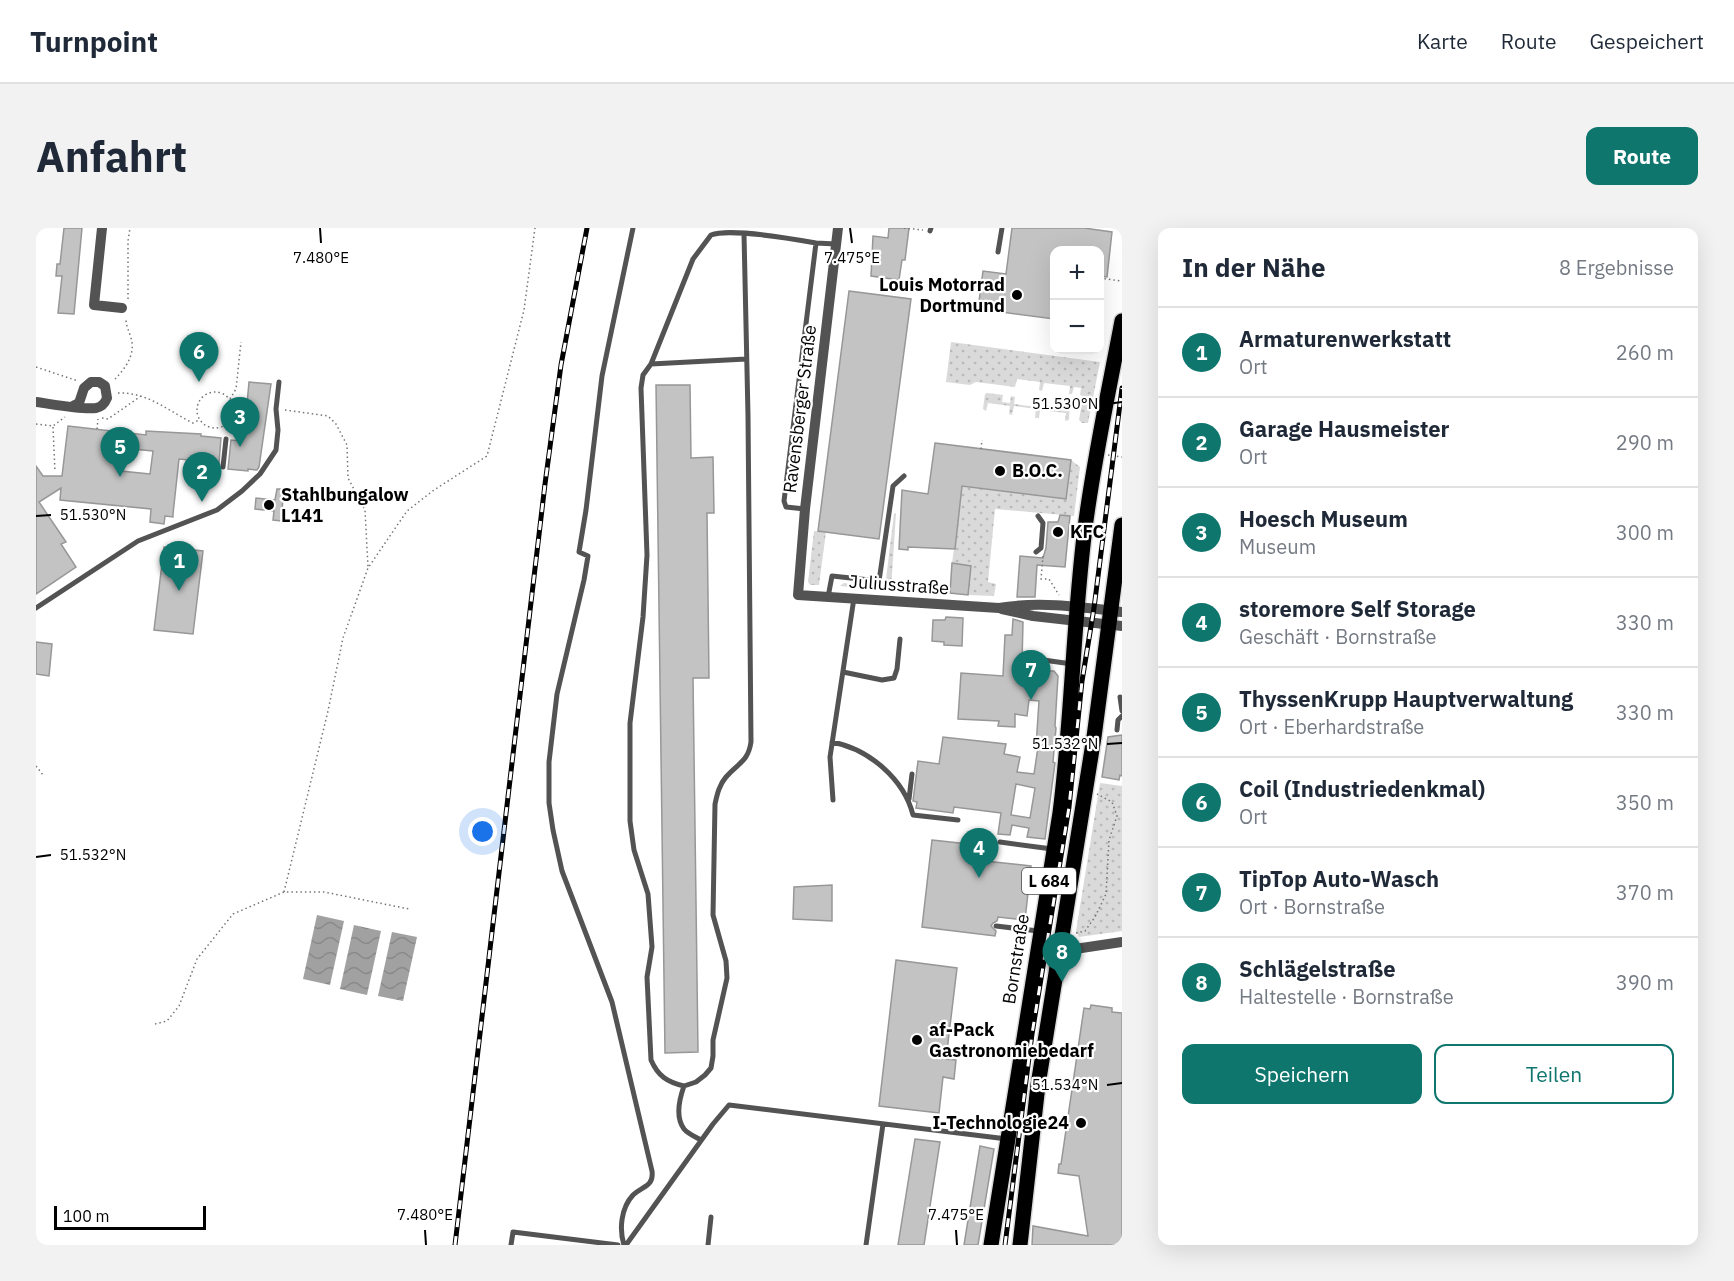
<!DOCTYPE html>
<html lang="de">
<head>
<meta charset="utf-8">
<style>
	:root { --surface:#fff; --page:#f2f2f3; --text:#1f2937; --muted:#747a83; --line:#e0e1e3; --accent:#0f766e }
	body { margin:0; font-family:"IBM Plex Sans",sans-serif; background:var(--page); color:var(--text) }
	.controls { position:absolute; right:18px; top:18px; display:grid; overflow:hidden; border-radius:12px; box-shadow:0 6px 24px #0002 }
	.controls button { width:54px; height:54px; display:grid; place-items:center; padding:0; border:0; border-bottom:2px solid var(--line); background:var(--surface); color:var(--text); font:30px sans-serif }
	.scale { position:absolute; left:18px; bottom:15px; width:152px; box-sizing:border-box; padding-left:6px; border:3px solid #000; border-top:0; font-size:16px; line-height:21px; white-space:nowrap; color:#000; -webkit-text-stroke:4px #fff; paint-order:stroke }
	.you { position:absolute; left:447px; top:604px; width:21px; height:21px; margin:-15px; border:4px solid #fff; border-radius:50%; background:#1a73e8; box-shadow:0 0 0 9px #1a73e833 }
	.badge { display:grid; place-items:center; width:39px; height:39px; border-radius:50%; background:var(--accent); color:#fff; font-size:20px; font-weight:700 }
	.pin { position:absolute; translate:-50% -50px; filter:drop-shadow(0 2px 3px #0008) }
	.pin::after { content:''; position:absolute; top:32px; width:21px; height:18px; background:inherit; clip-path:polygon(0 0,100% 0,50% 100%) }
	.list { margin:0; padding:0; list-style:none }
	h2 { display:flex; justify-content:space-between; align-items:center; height:78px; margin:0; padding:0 24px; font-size:26px }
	h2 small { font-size:20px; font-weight:400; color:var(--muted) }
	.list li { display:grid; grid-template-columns:39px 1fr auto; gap:18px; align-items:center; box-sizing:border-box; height:90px; padding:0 24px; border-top:2px solid var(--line) }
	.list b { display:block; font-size:22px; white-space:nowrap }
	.list p { margin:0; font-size:20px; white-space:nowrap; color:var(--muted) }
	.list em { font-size:20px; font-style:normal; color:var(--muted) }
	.actions { display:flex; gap:12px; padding:18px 24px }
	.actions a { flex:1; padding:14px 0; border:2px solid var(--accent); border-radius:12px; text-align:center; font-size:21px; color:var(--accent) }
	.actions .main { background:var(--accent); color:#fff }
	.map { position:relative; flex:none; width:1086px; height:1017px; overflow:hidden; border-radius:12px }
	header { display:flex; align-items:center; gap:36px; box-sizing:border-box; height:84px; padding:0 30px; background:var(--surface); border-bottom:2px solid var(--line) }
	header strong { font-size:28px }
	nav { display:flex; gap:33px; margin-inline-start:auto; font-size:21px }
	.intro { display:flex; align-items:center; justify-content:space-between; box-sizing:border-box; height:144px; padding:0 36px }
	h1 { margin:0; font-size:42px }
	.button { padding:15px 27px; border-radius:12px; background:var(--accent); color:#fff; font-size:21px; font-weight:700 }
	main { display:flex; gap:36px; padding:0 36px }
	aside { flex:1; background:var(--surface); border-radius:12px; box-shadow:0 6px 24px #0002 }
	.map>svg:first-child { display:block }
	.grass { fill:url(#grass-dots) }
	.water { fill:url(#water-waves) }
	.building { fill:#c3c3c3; stroke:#979797; stroke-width:1.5; fill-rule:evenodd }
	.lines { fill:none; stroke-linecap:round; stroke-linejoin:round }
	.primary-casing { stroke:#dbdbdb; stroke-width:18 }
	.path { stroke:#757575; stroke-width:1.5; stroke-dasharray:1.5 3; stroke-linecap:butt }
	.lane { stroke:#535353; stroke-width:5 }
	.street { stroke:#535353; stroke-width:10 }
	.primary { stroke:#000; stroke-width:15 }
	.rail-casing { stroke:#000; stroke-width:5 }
	.rail { stroke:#fff; stroke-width:3; stroke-dasharray:9; stroke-linecap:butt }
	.ticks { fill:none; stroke:#000; stroke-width:2 }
	.poi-dot { fill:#000; stroke:#fff; stroke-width:2 }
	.labels { text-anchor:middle; stroke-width:4.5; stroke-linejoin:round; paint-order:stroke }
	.shield { fill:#fff; stroke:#4c4c4c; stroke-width:1.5 }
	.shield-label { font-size:16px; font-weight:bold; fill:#000 }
	.poi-label { font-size:18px; font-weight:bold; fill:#000; stroke:#fff; text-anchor:start }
	.street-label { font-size:18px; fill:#000; stroke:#fff }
	.ticks-label { font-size:15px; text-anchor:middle; fill:#000; stroke:#fff; stroke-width:4.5; stroke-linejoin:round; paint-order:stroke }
</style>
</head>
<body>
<header>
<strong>Turnpoint</strong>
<nav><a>Karte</a><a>Route</a><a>Gespeichert</a></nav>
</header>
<div class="intro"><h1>Anfahrt</h1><a class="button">Route</a></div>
<main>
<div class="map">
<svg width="1086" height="1017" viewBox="0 0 1086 1017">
	<defs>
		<pattern id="grass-dots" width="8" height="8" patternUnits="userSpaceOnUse" patternTransform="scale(1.5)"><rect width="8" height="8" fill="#dadada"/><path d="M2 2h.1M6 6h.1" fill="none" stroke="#b9b9b9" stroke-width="1.8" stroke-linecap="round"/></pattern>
		<pattern id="water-waves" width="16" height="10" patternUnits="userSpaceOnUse" patternTransform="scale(1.5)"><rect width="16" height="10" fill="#a1a1a1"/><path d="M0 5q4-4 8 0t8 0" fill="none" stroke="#898989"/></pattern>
	</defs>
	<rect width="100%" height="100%" fill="#fff"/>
	<path class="grass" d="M915,114l149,20 -12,61h-6l-3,-3 4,-24 -3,-1 1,-7 -7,-1 -2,7h-3l1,-8 -26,-3 -2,8 -3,-1 1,-8 -23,-3 -2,8 -39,-5 -6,3 -24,-3z
		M951,165l16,2 -1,7 8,1 1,-7 4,1 -1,7 22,3 2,-7h3v8l25,3 2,-7 2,-1 -1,17 -4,1 1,-8 -26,-3 -1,8h-4l1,-9 -22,-3 -2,9 -3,-1 1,-8 -22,-3 -2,8 -3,-2 2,-15z
		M1035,232l9,7 -6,49 -79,-7 -7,73 8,2 -2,12 -26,-1 -16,-32 9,-65 -33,-4 18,-10 120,15z
		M860,285l-5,77 -51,-4 4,-3c14,2 32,9 42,-4l8,-65z
		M778,303l12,1 -7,53h-9l-2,-3z
		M1064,555l22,3v145l-43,6 -3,-6z"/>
	<path class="water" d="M281,687l27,6 -14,64 -27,-6z
		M318,697l27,6 -14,64 -27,-6z
		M356,704l25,5 -14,64 -25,-5z"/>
	<path class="building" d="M28,0h18l-8,86 -16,-1 4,-37h-6l1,-12h3z
		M853,0h20l-4,32h-3l-3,20 -28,-4 2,-40 15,2z
		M976,0h72l28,4 -5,45 -7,-1v-26h-46v69l-76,-10 5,-38 23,3z
		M813,63l62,8 -32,240 -61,-8z
		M213,154l22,2 -12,83 -2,3 -9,-1v2l-20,-2 3,-29 11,1 3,-20 -3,-1 2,-16h3z
		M620,157h34l1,73 22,-1 1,56h-7l2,165h-16l5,374 -33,1z
		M32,198l78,9v-4l55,3v2l20,2 -2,25 -40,-4 -6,55v3l-8,-1 -1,8 -14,-2 1,-13 -91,-9 1,-12 -22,14 27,40 -5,2 15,23 -40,27v-128l7,10h19zM96,221l21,2 -3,23 -29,-3 1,-16 10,1z
		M899,215l136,17 -5,39 -104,-13 -7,63 -47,-2v3l-9,-1 3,-59 26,4z
		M241,261h7l-3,32 -8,-1 1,-9 -19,-2 1,-11 19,2z
		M1024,287l10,1 -5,51 -28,-2 -2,32h-18l3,-41 23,2 3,-10 2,-26h10z
		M128,319l39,4 -10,83 -39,-4z
		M916,335l19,3 -3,29 -18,-2z
		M910,389l17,1 -1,28 -18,-1v-3l-12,-1 1,-21h12z
		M977,391l10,3 -1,41 20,3 -1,5h13l4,5 -3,50 1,2 -3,34 2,1 -10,76 -18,-2 2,-9 -17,-3 -2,10 -12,-1 3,-21 -47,-6 -1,6 -37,-5 1,-6 -4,-1 5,-40 21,3 4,-27 63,7 -2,10 16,3 -3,15 17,2 4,-27h-2l3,-46 -10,-1 -2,16 -12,-2v13l-17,-1 1,-5 -41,-2 3,-46 42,3 2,-41h7zM980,556l19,4 -5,30 -19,-3z
		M0,414l16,2 -3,32 -13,-2z
		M1086,507v41l-2,-1 -1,5 -17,-3 6,-40z
		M896,612l55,6 -2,15 46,5 -6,54 -27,-3 -1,4 -4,2 -2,3 5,5 -1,5 -73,-9z
		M796,657v36l-39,-2 1,-32z
		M860,732l61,8 -11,91 10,1 -2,19 -11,-2 -4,36 -60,-7z
		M1055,777l21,3v4l10,1v232h-90l1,-19 55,10 -9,-60 -21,-3 1,-9h2l23,-156 6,1z
		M879,911l25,3 -16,103h-26z
		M944,918l14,3 -16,96h-14z"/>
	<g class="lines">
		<g class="primary-casing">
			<path id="primary" d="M955,1017l69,-432c12,-94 13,-190 25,-285 9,-70 24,-138 37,-207
				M984,1017l18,-160 56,-348 28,-212"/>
		</g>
		<path class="path" d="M868,0l19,2
			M1064,50l21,3
			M92,71v-58l2,-13
			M0,139l42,14
			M79,151c10,-10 21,-25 16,-41 -2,-7 -5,-12 -5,-19
			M161 182a18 18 0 1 1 36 0a18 18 0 1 1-36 0Z
			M82,165c30,-1 50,18 75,30l6,-3
			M194,171l6,-10 5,-47
			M249,182l43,6 8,8 11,21 1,33 17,32 3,57
			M66,190l6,1 33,-23
			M0,196l17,2 12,-9
			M17,199l2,45
			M61,201l1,-10
			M945,221l1,-9
			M1072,227l14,2
			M1007,328l-2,23h8l10,16
			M0,538l7,9
			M248,664l44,-181 15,-73 25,-70 39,-57 27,-21 53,-34 37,-146 11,-82
			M1040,705l9,-2 10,-14 11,-23 3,-54 8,-24 -5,-14 -15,-8
			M119,796l12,-3 12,-15 18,-47 36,-45 51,-22h40l85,17"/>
		<path class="lane" d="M894,3l1,-3
			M962,24l4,-24
			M615,136l95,-5
			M187,239l3,-28
			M769,281l-19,-2 -2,-6 32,-258 20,1
			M1000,324l5,-4 2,-25 -5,-7
			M792,369l4,-21 47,5 14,-95 11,-10
			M0,380l102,-67 79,-31 25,-19 18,-17 16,-24 2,-20 -2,-21 3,-27
			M993,430l43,6
			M807,444l39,8 12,-2 3,-9 3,-30
			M1084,469l2,14
			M1081,502l1,-10 4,-4
			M796,514c37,7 72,37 81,73l45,5
			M873,571l3,-25
			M797,572l-3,-43 24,-159
			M964,614l52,7
			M960,698l42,5
			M648,858c-17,-4 -26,-10 -33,-26l-4,-83 5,-30 -4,-53 -14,-44 -4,-29v-98l13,-106 4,-62 -6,-167 2,-13 8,-11 42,-105 18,-24c18,-7 83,4 105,8
			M665,912c-5,-3 -13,-6 -17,-11 -9,-12 -5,-29 0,-43l12,-4 9,-7 6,-7 2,-12v-16l14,-62 -1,-17 -13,-46 2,-111c2,-9 4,-19 11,-27 12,-14 22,-15 25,-35l-3,-327 -4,-181
			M475,1017l2,-13 105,13
			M588,1017c-5,-16 -3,-37 9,-50 9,-9 21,-8 19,-24l-40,-169 -50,-131 -9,-41 -4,-27v-41l8,-68 27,-114 4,-24 -9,-4 7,-42 16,-134 31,-148
			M590,1017l87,-121 16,-19 278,34
			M672,1017l3,-28
			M830,1017l17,-121"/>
		<path class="street" d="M66,0l-8,77 28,3
			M802,0l-33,281 -7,86 201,13c41,-7 82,-1 123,4
			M0,174c16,2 45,8 60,6 6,-1 9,-5 11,-10l-2,-12 -6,-4h-8l-7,6 -5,15 -6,3
			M966,381l31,7 89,10
			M1023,719l16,2 47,-7"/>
		<use href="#primary" class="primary"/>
		<g class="rail-casing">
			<path id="rail" d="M419,1017l90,-761 16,-119 26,-137
				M969,1017l27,-211 37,-227 13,-126 12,-73 28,-220"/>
		</g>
		<use href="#rail" class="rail"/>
	</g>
	<path class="ticks" d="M284,0l1,15M814,0l2,15M1071,176l15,-2M0,288l15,-1M1071,516l15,-1M0,629l15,-2M1071,857l15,-2M389,1002l1,15M920,1002l1,15"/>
	<g class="poi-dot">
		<circle cx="981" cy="67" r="6"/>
		<circle cx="964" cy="243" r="6"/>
		<circle cx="233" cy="277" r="6"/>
		<circle cx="1022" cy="304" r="6"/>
		<circle cx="881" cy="812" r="6"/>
		<circle cx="1045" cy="895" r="6"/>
	</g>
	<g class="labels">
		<rect class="shield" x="986" y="640" width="54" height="26" rx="4.5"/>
		<g class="shield-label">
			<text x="1013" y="659">L 684</text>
		</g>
		<g class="poi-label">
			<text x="969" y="63" text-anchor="end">Louis Motorrad<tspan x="969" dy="21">Dortmund</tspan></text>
			<text x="976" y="249">B.O.C.</text>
			<text x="245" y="273">Stahlbungalow<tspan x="245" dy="21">L141</tspan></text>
			<text x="1034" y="310">KFC</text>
			<text x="893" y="808">af-Pack<tspan x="893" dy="21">Gastronomiebedarf</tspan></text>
			<text x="1033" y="901" text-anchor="end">I-Technologie24</text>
		</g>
		<g class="street-label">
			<text transform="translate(764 181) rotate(-83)" y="6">Ravensberger Straße</text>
			<text transform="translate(863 357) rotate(4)" y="6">Juliusstraße</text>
			<text transform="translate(980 731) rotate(-81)" y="6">Bornstraße</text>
		</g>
	</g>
	<g class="ticks-label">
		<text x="285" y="35">7.480°E</text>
		<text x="816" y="35">7.475°E</text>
		<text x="1029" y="181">51.530°N</text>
		<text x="57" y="292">51.530°N</text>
		<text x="1029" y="521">51.532°N</text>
		<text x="57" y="632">51.532°N</text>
		<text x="1029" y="862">51.534°N</text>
		<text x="389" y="992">7.480°E</text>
		<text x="920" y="992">7.475°E</text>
	</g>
</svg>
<div class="controls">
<button>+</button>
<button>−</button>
</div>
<div class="scale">100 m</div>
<div class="you"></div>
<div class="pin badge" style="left:143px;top:363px">1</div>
<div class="pin badge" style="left:166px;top:274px">2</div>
<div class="pin badge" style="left:204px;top:219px">3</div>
<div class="pin badge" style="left:943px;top:650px">4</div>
<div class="pin badge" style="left:84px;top:249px">5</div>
<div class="pin badge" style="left:163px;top:154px">6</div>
<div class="pin badge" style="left:995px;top:472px">7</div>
<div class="pin badge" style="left:1026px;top:754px">8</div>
</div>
<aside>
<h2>In der Nähe<small>8 Ergebnisse</small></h2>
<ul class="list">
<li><span class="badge">1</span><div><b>Armaturenwerkstatt</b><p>Ort</p></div><em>260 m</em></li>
<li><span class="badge">2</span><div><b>Garage Hausmeister</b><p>Ort</p></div><em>290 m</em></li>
<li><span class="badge">3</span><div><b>Hoesch Museum</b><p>Museum</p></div><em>300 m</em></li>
<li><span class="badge">4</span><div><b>storemore Self Storage</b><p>Geschäft · Bornstraße</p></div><em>330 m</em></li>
<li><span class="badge">5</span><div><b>ThyssenKrupp Hauptverwaltung</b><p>Ort · Eberhardstraße</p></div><em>330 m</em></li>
<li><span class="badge">6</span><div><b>Coil (Industriedenkmal)</b><p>Ort</p></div><em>350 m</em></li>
<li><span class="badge">7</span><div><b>TipTop Auto-Wasch</b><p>Ort · Bornstraße</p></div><em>370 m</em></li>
<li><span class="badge">8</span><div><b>Schlägelstraße</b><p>Haltestelle · Bornstraße</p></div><em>390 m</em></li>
</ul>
<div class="actions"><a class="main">Speichern</a><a>Teilen</a></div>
</aside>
</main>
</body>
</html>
